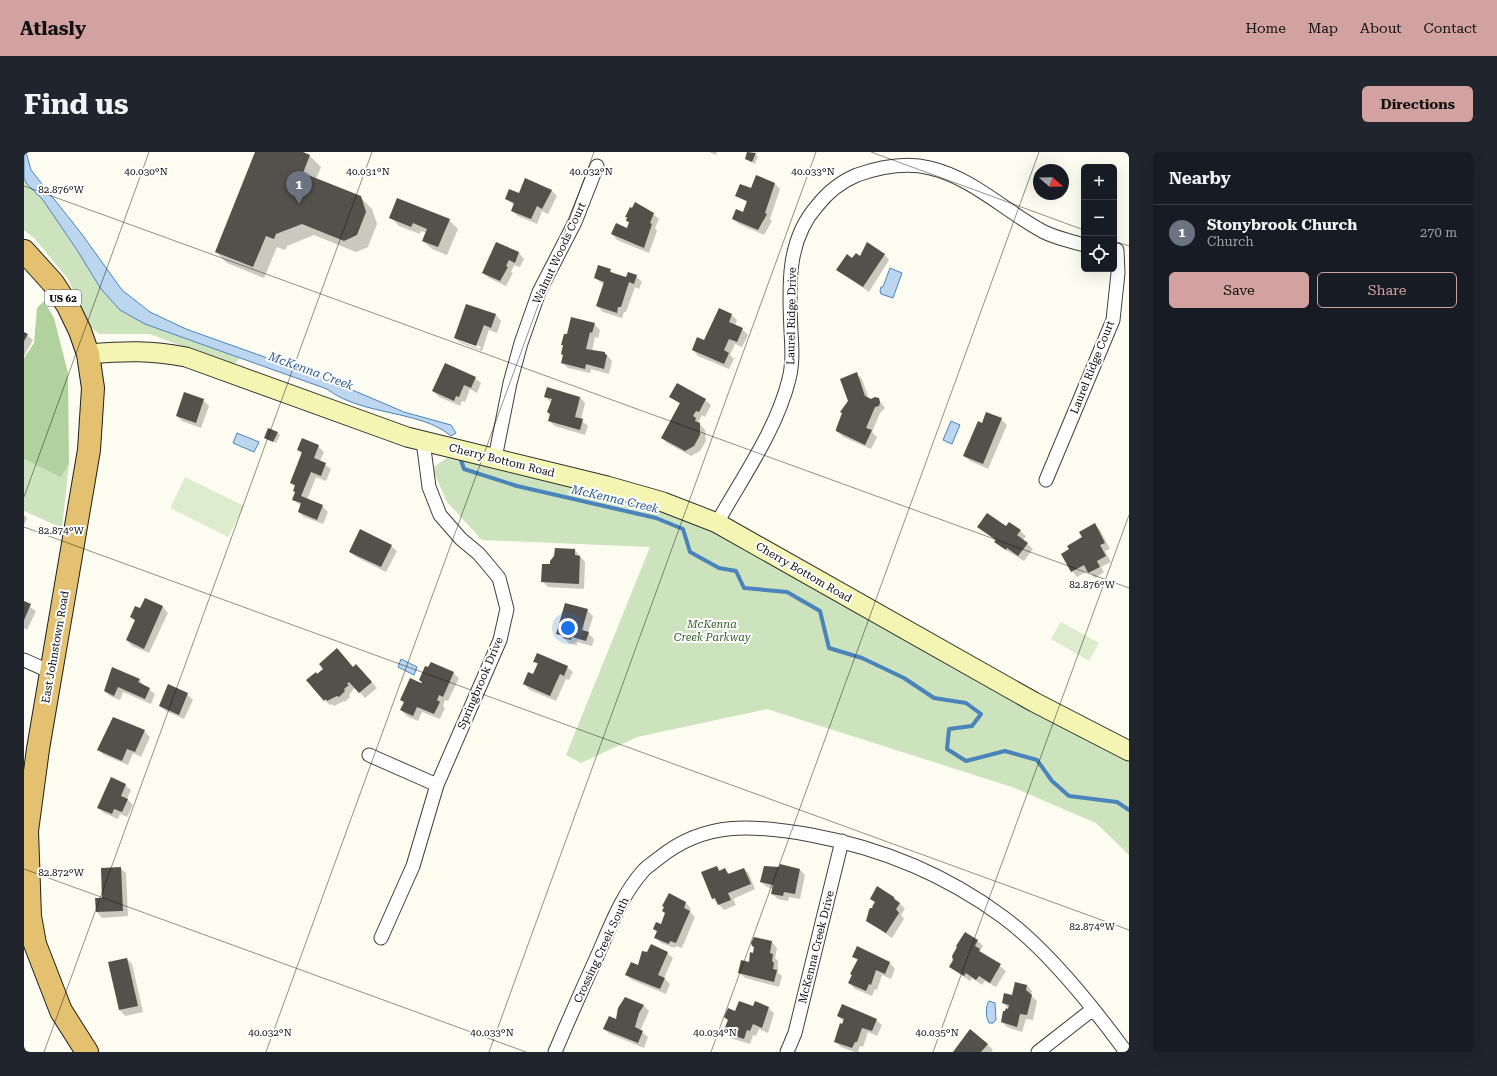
<!DOCTYPE html>
<html lang="en">
<head>
<meta charset="utf-8">
<style>
	:root { --surface:#171b24; --page:#20242c; --text:#f1f3f6; --muted:#9ea1a6; --line:#363941; --accent:#d2a2a0 }
	body { margin:0; font-family:"Roboto Serif",serif; background:var(--page); color:var(--text) }
	.controls { position:absolute; right:12px; top:12px; display:grid; overflow:hidden; border-radius:6px; box-shadow:0 4px 16px #0002 }
	.controls button { width:36px; height:36px; display:grid; place-items:center; padding:0; border:0; border-bottom:1px solid var(--line); background:var(--surface); color:var(--text); font:20px sans-serif }
	.compass { position:absolute; left:1009px; top:12px; width:36px; height:36px; border-radius:50%; background:var(--surface); box-shadow:0 4px 16px #0002; rotate:110deg }
	.you { position:absolute; left:544px; top:476px; width:14px; height:14px; margin:-10px; border:3px solid #fff; border-radius:50%; background:#1a73e8; box-shadow:0 0 0 6px #1a73e833 }
	.badge { display:grid; place-items:center; width:26px; height:26px; border-radius:50%; background:var(--accent); color:#fff; font-size:13px; font-weight:700 }
	.pin { position:absolute; translate:-50% -33px; filter:drop-shadow(0 1px 2px #0008) }
	.pin::after { content:''; position:absolute; top:21px; width:14px; height:12px; background:inherit; clip-path:polygon(0 0,100% 0,50% 100%) }
	.list { margin:0; padding:0; list-style:none }
	h2 { display:flex; justify-content:space-between; align-items:center; height:52px; margin:0; padding:0 16px; font-size:17px }
	h2 small { font-size:13px; font-weight:400; color:var(--muted) }
	.list li { display:grid; grid-template-columns:26px 1fr auto; gap:12px; align-items:center; box-sizing:border-box; height:56px; padding:0 16px; border-top:1px solid var(--line) }
	.list b { display:block; font-size:15px; white-space:nowrap }
	.list p { margin:0; font-size:13px; white-space:nowrap; color:var(--muted) }
	.list em { font-size:13px; font-style:normal; color:var(--muted) }
	.actions { display:flex; gap:8px; padding:12px 16px }
	.actions a { flex:1; padding:9px 0; border:1px solid var(--accent); border-radius:6px; text-align:center; font-size:14px; color:var(--accent) }
	.actions .main { background:var(--accent); color:#111 }
	.icon { flex:none; width:22px; height:22px; fill:none; stroke:currentColor; stroke-width:2; stroke-linecap:round; stroke-linejoin:round }
	.map { position:relative; flex:none; width:1105px; height:900px; overflow:hidden; border-radius:6px }
	header { display:flex; align-items:center; gap:24px; box-sizing:border-box; height:56px; padding:0 20px; background:var(--accent); color:#111 }
	header strong { font-size:19px }
	nav { display:flex; gap:22px; margin-inline-start:auto; font-size:14px }
	.intro { display:flex; align-items:center; justify-content:space-between; box-sizing:border-box; height:96px; padding:0 24px }
	h1 { margin:0; font-size:28px }
	.button { padding:10px 18px; border-radius:6px; background:var(--accent); color:#111; font-size:14px; font-weight:700 }
	main { display:flex; gap:24px; padding:0 24px }
	aside { flex:1; background:var(--surface); border-radius:6px; box-shadow:0 4px 16px #0002 }
	.map>svg:first-child { display:block }
	.green { fill:#cde3bd }
	.forest { fill:#b1d29f }
	.pitch { fill:#deecce }
	.water { fill:#bbd6ee; stroke:#4b83bb }
	.shadow { fill:#0003; fill-rule:evenodd }
	.lines { fill:none; stroke-linecap:round; stroke-linejoin:round }
	.stream { stroke:#4b83bb; stroke-width:4 }
	.building { fill:#54504b }
	.minor-casing { stroke:#404040; stroke-width:15 }
	.secondary-casing { stroke:#2f2f2f; stroke-width:21 }
	.trunk-casing { stroke:#1e1e1e; stroke-width:24 }
	.minor { stroke:#fff; stroke-width:13 }
	.secondary { stroke:#f4f4b3; stroke-width:19 }
	.trunk { stroke:#e4c170; stroke-width:22 }
	.ticks { fill:none; stroke:#0d0d0d; stroke-width:1; stroke-opacity:0.45 }
	.labels { text-anchor:middle; stroke-width:4; stroke-linejoin:round; paint-order:stroke }
	.shield { fill:#fff; stroke:#565656; stroke-width:1 }
	.shield-label { font-size:10px; font-weight:bold; fill:#0d0d0d }
	.street-label { font-size:11px; fill:#0d0d0d; stroke:#fff }
	.park-label { font-size:11px; font-style:italic; fill:#2c5c26; stroke:#fff }
	.water-label { font-size:12px; font-style:italic; fill:#27578f; stroke:#fff }
	.ticks-label { font-size:10px; text-anchor:middle; fill:#0d0d0d; stroke:#fff; stroke-width:4; stroke-linejoin:round; paint-order:stroke }
</style>
</head>
<body>
<header>
<strong>Atlasly</strong>
<nav><a>Home</a><a>Map</a><a>About</a><a>Contact</a></nav>
</header>
<div class="intro"><h1>Find us</h1><a class="button">Directions</a></div>
<main>
<div class="map">
<svg width="1105" height="900" viewBox="0 0 1105 900">
	<rect width="100%" height="100%" fill="#fdfcf0"/>
	<path class="green" d="M0,26l2,5 17,17 34,50 24,39 44,35 95,34 -7,7 -84,-31h-50l-10,-8 -21,-47 -33,-40 -11,-9z
		M426,304l117,27 104,29 93,46 365,200v97l-33,-32 -84,-36 -245,-78 -130,28 -56,26 -15,-8 84,-208 -168,-7 -35,-38 -15,-34z
		M0,307l37,17 8,-12 -7,64 -38,-17z"/>
	<path class="forest" d="M20,149l10,17 14,55 1,91 -8,13 -37,-18v-101l10,-15 3,-35z"/>
	<path class="pitch" d="M161,325l59,29 -16,31 -58,-29z
		M1037,470l38,21 -10,18 -38,-22z"/>
	<path class="water" d="M0,0h2l5,18 50,63 41,57 28,22 36,17 143,51 75,32 47,13 5,8 -5,3c-30,-26 -89,-20 -124,-47l-182,-65 -25,-14 -19,-21 -24,-39 -34,-50 -17,-17 -2,-5z
		M866,116l12,5 -9,25 -12,-4 -1,-3 1,-4h2z
		M927,269l9,4 -8,19 -9,-4z
		M213,281l22,9 -5,10 -21,-9z
		M377,507l16,8 -3,8 -16,-8z
		M965,849l6,2 1,17 -3,3h-4c-3,-5 -4,-17 0,-22z"/>
	<path class="shadow" d="M232,0h45l9,4 11,11 -5,12 44,18 12,12 5,15 -9,23 -12,5 -42,-17 -27,11 -2,4 -8,-3 -13,31 -37,-15 -11,-11z
		M685,0h8l-1,3z
		M724,0l10,4 -3,8 -9,-5z
		M733,24l18,8 5,5 -10,30 2,2 -8,14 -25,-11 -6,-5 10,-6 5,-10 -12,-8 15,-5z
		M527,38l6,6 -9,18 -6,-3 -5,13 -19,-8 -6,-5 2,-6 -8,-6 14,-5z
		M629,62l6,5 -4,9 2,3 -8,22 -32,-13 -5,-6 15,-5 3,-6 -3,-3z
		M366,65l59,3 9,9 -11,26 -15,-6 -9,-8 4,-8 -6,-2 -1,3 -21,-8z
		M473,91l22,10 5,6 -4,8 -6,-2 -3,7 2,1 -7,13 -17,-8 -6,-5z
		M860,102l5,6 -20,32 -31,-22 14,-11z
		M575,114l28,13 9,-3 6,6 -3,7 -4,-2 -9,25h-2l-2,6 -19,-6 -6,-6 7,-21 -9,-7z
		M443,153l29,10 5,6 -4,12 -8,-3 -7,21 -21,-8 -6,-5zM436,187l21,8 -1,2 -20,-8z
		M695,157l13,6 5,5 -2,6 7,3 6,6 -6,12 -7,-3 -5,11 4,4 -5,10 -31,-13 -5,-6 12,-8z
		M570,172l6,6 -2,8 -3,-1 -3,14 13,2 7,8 -3,13 -18,-5 -1,4 -22,-5 -6,-5 2,-17 -2,-1 5,-10z
		M0,181l9,7 -9,16z
		M832,222l6,5 7,20h9l7,9 -5,5 -8,19 5,5 -6,12 -28,-12 -6,-6 12,-30z
		M451,226l6,5 -4,10 -7,-4 -5,13 -3,-1 -2,5 -21,-9 -6,-6z
		M521,245h35l5,6 -4,17 7,6 -3,9 -30,-9 -6,-5 2,-6 -3,-3 4,-9z
		M647,245l34,3 6,5 -6,12 -3,-2 -4,7 7,8 1,11 -6,10 -9,5 -24,-13 -5,-5 18,-34z
		M179,248l6,6 -8,22 -19,-7 -5,-5z
		M977,267l6,6 -19,44 -18,-8 -6,-5 18,-32z
		M253,281l3,2 -4,8 -10,-6z
		M294,294l6,6 -4,9 11,8 -5,12 -10,-4 -9,23 15,6 6,6 -5,12 -19,-7 -5,-5 2,-6 -8,-7 3,-7 -1,-5 -4,-4 11,-29 -4,-4z
		M0,363l3,3 -3,7z
		M1071,373l5,5 10,19 -5,2 6,11 -10,5 3,5 -9,6 -7,-7 -11,6 -5,-6z
		M955,375h27l14,4 6,5 -3,4 10,9 -9,12 -23,-14 -5,-6z
		M367,394l6,5 -11,21 -30,-15 -6,-6z
		M551,398l10,12 -1,27 -36,-2 -6,-6 9,-16z
		M121,447l18,8 5,6 -19,40 -17,-7 -5,-6 9,-19 -5,-4 9,-8z
		M0,451l12,8 -9,19 -3,-2z
		M563,458l6,6 -5,17 6,6 -2,7 -15,-4v3l-7,-1 -12,-11z
		M510,509l33,6 6,5 -4,8 -3,-1 -10,22 -26,-11 -6,-6 9,-9 5,-10z
		M329,516l9,3 15,17 -12,10 -10,-11 -6,8 1,2 -5,5 -1,-1 -10,5 -2,-2 -2,1 -5,-5 -8,-25z
		M429,521l6,5 -11,23 -3,-1 -2,6 2,2 -5,11 -18,-7 -4,9 -11,-5 -6,-6 3,-7 -3,-3 21,-15z
		M115,527l5,7 11,8 -4,10 -28,-12 -3,8 -10,-4 -5,-5z
		M163,542l6,6 -9,19 -18,-8 -6,-5z
		M120,579l6,6 -9,20 -8,-4 -5,12 -24,-10 -6,-6z
		M101,633l6,5 -4,9 6,6 -6,12 -7,-3 -2,5 -14,-6 -5,-5z
		M756,714l20,4 5,5 -5,24 -11,-2 -1,4 -10,-2 -6,-5 1,-5 -6,-2 -6,-5 19,-13z
		M692,715l5,4 4,-1 5,4 14,-5 5,5 6,15 -22,10 3,6 -12,5 -11,-12z
		M96,716l6,5 2,43 -26,2 -5,-6z
		M645,742l17,9 5,6 -1,3 5,5 -13,31 -6,-2 -1,2 -14,-5 -6,-6 3,-5 -4,-3 7,-4 5,-11 -2,-8z
		M870,745l11,12 -4,6 3,4 -12,19 -25,-17 9,-11v-7l-5,-5z
		M954,789l5,5 -3,5 26,20 -10,16 -11,-6 -3,4 -10,-7 -2,3 -20,-14z
		M748,790l5,6 -2,10 3,3v12l4,3 -3,11 -34,-9 -6,-6 11,-9 5,-15 -3,-2z
		M643,801l6,5 -9,20 6,6 -4,10 -34,-14 -6,-5 12,-9z
		M829,805l37,6 5,6 -4,10 -9,-4 -5,15 -2,-1 -3,7 -17,-7 -6,-6 5,-16 1,1 3,-7z
		M103,807l5,5 11,48 -18,4 -5,-6 -10,-48z
		M1003,833l5,6 -1,5 6,5 -4,19 -7,-1 -4,13 -15,-5 -5,-5 8,-12 -7,-7z
		M602,846l18,8 5,5 -9,20 8,6 -4,11 -34,-14 -6,-5 13,-9z
		M729,856h15l6,5 -6,20 -9,-4 -3,7 -3,-1 -3,9 -20,-6 -6,-6 5,-11 -4,-4z
		M814,864l38,4 6,5 -5,11 -9,-4 -5,15 -3,-1 -2,6h-4l-13,-5 -6,-6 5,-17 3,1 1,-3z
		M963,892l6,6 -2,2h-37z"/>
	<g class="lines">
		<path class="stream" d="M436,305l4,12 53,17 139,32 27,11 7,23 29,16 17,3 8,17 43,4 33,19 9,37 33,10 42,20 30,20 32,5 15,11 -9,12 -23,3 -2,20 19,12 39,-10 32,9 15,21 17,15 48,6 12,8"/>
	</g>
	<path class="building" d="M231,0h48l7,3 -7,18 58,23 5,16 -9,23 -13,6 -42,-17 -26,10 -2,5 -8,-3 -13,31 -38,-15z
		M723,0l9,1 -4,9 -7,-3z
		M732,23l19,8 -10,30 2,1 -9,16 -26,-11 4,-10 7,3 4,-11 -12,-5 5,-12 11,4z
		M501,26l27,12 -10,19 -5,-3 -6,13 -20,-8 3,-8 -9,-4 4,-10 10,4z
		M373,46l53,21 -12,28 -16,-6 5,-12 -14,-6 -2,4 -22,-9z
		M611,50l19,11 -4,10 2,1 -8,24 -33,-14 5,-11 11,5 2,-6 -3,-1 1,-4h-2l5,-10 2,1z
		M472,90l23,10 -4,11 -6,-3 -3,6 2,1 -8,14 -18,-8z
		M843,90l18,12 -22,33 -27,-17 11,-16 5,4 4,-5 4,3z
		M574,113l13,4 -1,3 16,5 2,-5 9,3 -3,9 -5,-2 -8,25h-3l-1,6 -21,-7 8,-24 -10,-4z
		M442,152l30,10 -5,14 -7,-3 -8,21 -22,-8z
		M695,156l13,6 -3,8 14,6 -6,14 -8,-3 -5,11 5,3 -5,11 -32,-14 5,-13 7,3z
		M547,165l24,6 -3,10 -2,-1 -4,17 19,3v2l2,1 -3,14 -18,-5 -1,5 -24,-6 2,-8 -2,-1 2,-9h-2l3,-11h3z
		M0,180l4,2 -4,7z
		M421,211l31,14 -5,11 -7,-3 -5,12 -3,-1 -2,5 -22,-10z
		M833,220l8,24 6,3 4,-2 4,1 1,4 -1,4 -4,1 -9,21 6,2 -7,15 -29,-14v-2l6,-16 -2,-1 8,-11 -8,-22z
		M653,231l29,16 -7,13 -3,-1 -3,5 3,2 -1,3 5,2v12l-6,11 -9,5 -24,-13 19,-35 -11,-6z
		M523,235l33,10 -5,20 8,2 -3,11 -32,-9 2,-7 -3,-2 5,-13 -8,-2z
		M160,240l20,7 -8,24 -20,-7z
		M962,260l16,6 -19,46 -20,-8 15,-35 4,2z
		M244,276l10,4 -5,10 -9,-4z
		M278,286l17,7 -5,13 12,5 -5,13 -10,-4 -10,24 22,9 -6,15 -19,-8 3,-9 -9,-3 3,-8 -2,-1 2,-6 -5,-2 12,-31 -5,-2z
		M963,361l19,13 3,-4 12,8 -4,5 11,8 -10,13 -11,-8 -1,2 -12,-8 2,-2 -19,-13z
		M1071,371l10,20 -5,2 6,11 -9,5 3,6 -12,6 -4,-8 -13,7 -10,-18 8,-5 -2,-3 15,-9 -3,-5z
		M336,377l32,16 -11,22 -32,-15z
		M531,396l20,1v6l5,1 -1,28 -38,-2 1,-18h8v-3l4,-5z
		M121,446l18,8 -19,43 -18,-9 9,-20 -5,-3 5,-11 5,2z
		M0,449l7,3 -7,16z
		M541,451l23,6 -6,21 7,2 -3,9 -14,-4 -1,3 -8,-2 1,-2 -8,-2z
		M313,496l16,19 3,-3 16,18 -13,11 -10,-11 -2,2 2,1 -5,4 1,2 -6,6 -2,-1 -10,5 -1,-2 -2,2 -18,-21 10,-8 1,2 6,-5 -4,-5z
		M513,501l31,13 -4,10 -4,-2 -10,22 -27,-12 5,-12 5,2 5,-11 -5,-1z
		M407,510l23,10 -11,25 -4,-2 -2,5 3,2 -6,12 -17,-7 -4,9 -13,-6 4,-8 -4,-2 10,-22 11,5 1,-1 -3,-2 6,-14 3,1z
		M88,515l28,12 -2,3 12,6 -5,11 -27,-12 -4,9 -10,-5z
		M144,532l20,9 -9,22 -20,-9z
		M89,565l32,13 -10,22 -8,-3 -5,12 -25,-11z
		M87,625l15,7 -5,12 7,3 -6,13 -8,-3 -2,5 -15,-6z
		M756,712l20,5 -5,25 -11,-2 -1,4 -12,-2 2,-9 -13,-3 4,-16 15,1z
		M693,714l2,5 6,-3 3,6 16,-6 7,16 -23,9 3,7 -13,5 -3,-7 -3,1 -11,-27z
		M97,715l2,44 -27,1 -1,-14h7l-1,-30z
		M853,734l17,11v2l6,4 -4,6 3,4 -13,20 -20,-12 3,-11 1,-2h3l-1,-1 3,-5 -5,-3z
		M645,741l17,9 -2,6 6,3 -14,32 -6,-2 -1,3 -15,-6 3,-7 -4,-2 3,-7 5,2 4,-11 -3,-2 2,-4 -2,-1z
		M941,780l13,8 -3,6 5,3 -1,2 22,13 -11,19 -11,-7 -3,4 -10,-7 -2,3 -15,-9 4,-7 -1,-4 5,-9 -1,-1z
		M730,785l18,4 -2,12 3,1 -1,7 2,2 -1,6 4,1 -3,12 -36,-9 3,-13 8,2 1,-10 3,1 1,-6 -2,-1 -1,-3z
		M627,792l17,8 -10,23 7,3 -5,11 -35,-14 6,-13 7,3 4,-14 5,1z
		M833,794l33,16 -5,12 -9,-4 -5,15 -2,-1 -3,7 -18,-8 4,-8 -2,-1 8,-15 -6,-2z
		M103,806l11,48 -19,4 -11,-48z
		M991,830l12,3 -1,5 6,5 -5,20 -7,-1 -3,13 -16,-5 2,-11h2l1,-3 2,1 1,-4 -7,-2 2,-10 8,2z
		M601,845l19,8 -5,8 -4,14 8,4 -5,12 -35,-14 6,-13 7,3 2,-11z
		M715,849l14,5 2,-5 14,6 -7,21 -9,-4 -3,7 -3,-1 -3,9 -21,-7 5,-12 -4,-3 4,-9 7,3z
		M818,852l35,15 -5,12 -10,-3 -5,14h-2l-3,6 -18,-6 6,-19 2,1 2,-5 -7,-3z
		M946,877l18,15 -7,8h-28z"/>
	<g class="lines">
		<g class="minor-casing">
			<path id="minor" d="M471,306l15,-75 11,-40 18,-51 36,-70 22,-56
				M1022,328l67,-160 5,-47 -1,-23
				M693,371c25,-45 60,-94 72,-144 4,-15 3,-32 2,-48 -2,-43 -5,-90 26,-125 11,-14 23,-24 40,-31 23,-8 49,-13 73,-7 43,10 76,44 114,64 12,6 27,9 40,13
				M0,508l27,12
				M345,603l68,30
				M357,786l32,-72 24,-81 63,-145 7,-31 -8,-31 -20,-24 -18,-15 -21,-24 -11,-28 -6,-46
				M531,900c14,-33 29,-67 44,-100 12,-28 24,-59 45,-82 4,-4 10,-8 15,-12 47,-38 96,-33 152,-23 70,13 134,39 192,82 45,33 90,90 123,135
				M763,900l8,-19 47,-192
				M1014,900l55,-43"/>
		</g>
		<g class="secondary-casing">
			<path id="secondary" d="M64,202c37,-3 62,-4 98,3l221,80 200,49 56,16 54,21 317,179 95,49"/>
		</g>
		<g class="trunk-casing">
			<path id="trunk" d="M0,99l29,32 15,23 12,25 8,23 5,34 -4,62 -51,299 -11,82 3,85 5,28 26,67 26,41"/>
		</g>
		<use href="#minor" class="minor"/>
		<use href="#secondary" class="secondary"/>
		<use href="#trunk" class="trunk"/>
	</g>
	<path class="ticks" d="M847,0l213,78M0,34l1105,402M1090,89l15,5M0,345l125,-345M0,375l1105,403M0,717l502,183M20,900l328,-900M242,900l328,-900M465,900l327,-900M687,900l328,-900M909,900l196,-537"/>
	<g class="labels">
		<rect class="shield" x="21" y="138" width="36" height="16" rx="3"/>
		<g class="shield-label">
			<text x="39" y="150">US 62</text>
		</g>
		<g class="street-label">
			<text transform="translate(535 101) rotate(-65)" y="4">Walnut Woods Court</text>
			<text transform="translate(767 164) rotate(-89)" y="4">Laurel Ridge Drive</text>
			<text transform="translate(1068 215) rotate(-68)" y="4">Laurel Ridge Court</text>
			<text transform="translate(478 308) rotate(14)" y="4">Cherry Bottom Road</text>
			<text transform="translate(780 420) rotate(30)" y="4">Cherry Bottom Road</text>
			<text transform="translate(31 495) rotate(-80)" y="4">East Johnstown Road</text>
			<text transform="translate(456 531) rotate(-67)" y="4">Springbrook Drive</text>
			<text transform="translate(792 795) rotate(-76)" y="4">McKenna Creek Drive</text>
			<text transform="translate(577 798) rotate(-65)" y="4">Crossing Creek South</text>
		</g>
		<g class="park-label">
			<text x="688" y="476">McKenna<tspan x="688" dy="13">Creek Parkway</tspan></text>
		</g>
		<g class="water-label">
			<text transform="translate(287 219) rotate(20)" y="4">McKenna Creek</text>
			<text transform="translate(591 347) rotate(13)" y="4">McKenna Creek</text>
		</g>
	</g>
	<g class="ticks-label">
		<text x="122" y="23">40.030°N</text>
		<text x="344" y="23">40.031°N</text>
		<text x="567" y="23">40.032°N</text>
		<text x="789" y="23">40.033°N</text>
		<text x="37" y="41">82.876°W</text>
		<text x="37" y="382">82.874°W</text>
		<text x="1068" y="436">82.876°W</text>
		<text x="37" y="724">82.872°W</text>
		<text x="1068" y="778">82.874°W</text>
		<text x="246" y="884">40.032°N</text>
		<text x="468" y="884">40.033°N</text>
		<text x="691" y="884">40.034°N</text>
		<text x="913" y="884">40.035°N</text>
	</g>
</svg>
<div class="controls">
<button>+</button>
<button>−</button>
<button><svg class="icon" aria-label="locate" viewBox="0 0 24 24"><circle cx="12" cy="12" r="6"/><path d="M12 2v4M12 18v4M2 12h4M18 12h4"/></svg></button>
</div>
<svg class="compass" viewBox="-18 -18 36 36"><path d="M0-13l5 13h-10z" fill="#e53935"/><path d="M0 13l5-13h-10z" fill="#9ea1a6"/></svg>
<div class="you"></div>
<div class="pin badge" style="left:275px;top:52px;background:#6b7280">1</div>
</div>
<aside>
<h2>Nearby<small></small></h2>
<ul class="list">
<li><span class="badge" style="background:#6b7280">1</span><div><b>Stonybrook Church</b><p>Church</p></div><em>270 m</em></li>
</ul>
<div class="actions"><a class="main">Save</a><a>Share</a></div>
</aside>
</main>
</body>
</html>
